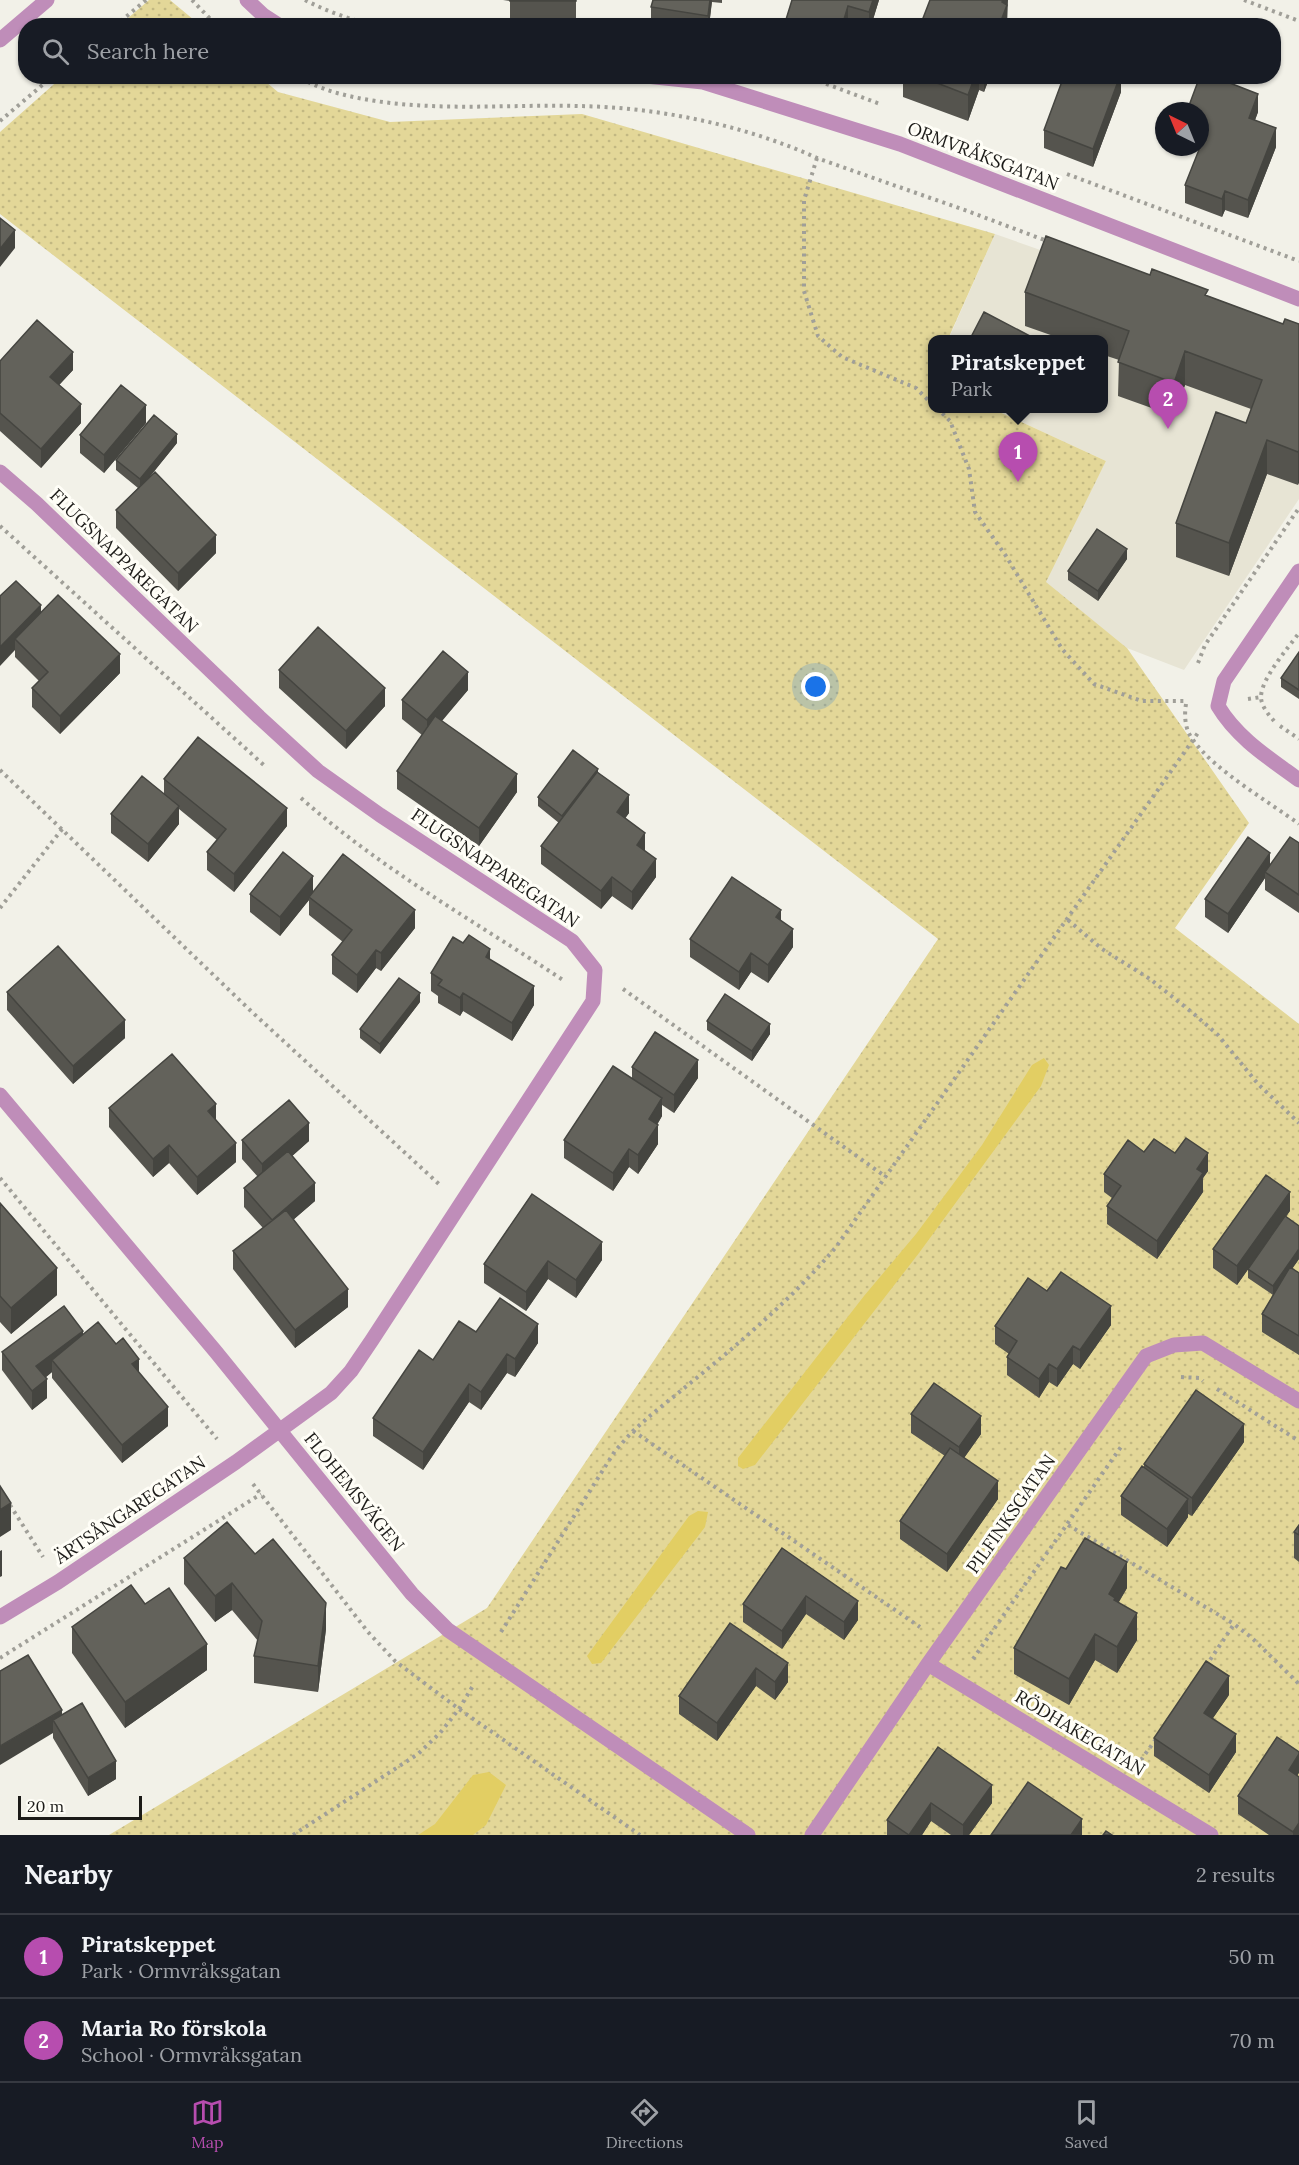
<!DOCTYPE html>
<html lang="en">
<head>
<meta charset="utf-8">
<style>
	:root { --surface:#171b24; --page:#242831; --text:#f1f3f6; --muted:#9ea1a6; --line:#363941; --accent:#b74daf }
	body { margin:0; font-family:Lora,serif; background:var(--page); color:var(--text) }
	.compass { position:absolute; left:1155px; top:102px; width:54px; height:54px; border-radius:50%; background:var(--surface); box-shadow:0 2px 4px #0004; rotate:317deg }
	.scale { position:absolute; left:18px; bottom:15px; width:124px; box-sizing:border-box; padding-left:6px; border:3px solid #1c1b18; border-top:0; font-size:16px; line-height:21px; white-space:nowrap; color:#1c1b18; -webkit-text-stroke:4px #fffef7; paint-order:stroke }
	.you { position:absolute; left:816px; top:687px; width:21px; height:21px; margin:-15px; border:4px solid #fff; border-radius:50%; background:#1a73e8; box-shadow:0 0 0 9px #1a73e833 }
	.badge { display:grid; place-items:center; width:39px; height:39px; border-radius:50%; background:var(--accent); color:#fff; font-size:20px; font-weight:700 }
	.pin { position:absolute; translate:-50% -50px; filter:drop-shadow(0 2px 3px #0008) }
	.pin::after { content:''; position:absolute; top:32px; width:21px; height:18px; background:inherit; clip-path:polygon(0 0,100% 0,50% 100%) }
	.popup { position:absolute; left:928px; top:335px; width:180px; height:78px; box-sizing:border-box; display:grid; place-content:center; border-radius:12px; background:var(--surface); filter:drop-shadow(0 2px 4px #0005); font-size:20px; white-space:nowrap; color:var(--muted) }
	.popup b { font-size:22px; color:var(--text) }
	.popup::after { content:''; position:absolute; left:50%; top:100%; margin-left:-12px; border:12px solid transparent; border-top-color:var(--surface) }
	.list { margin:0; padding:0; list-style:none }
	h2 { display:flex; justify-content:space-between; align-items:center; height:78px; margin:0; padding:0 24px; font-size:26px }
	h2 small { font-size:20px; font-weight:400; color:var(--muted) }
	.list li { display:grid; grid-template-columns:39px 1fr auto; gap:18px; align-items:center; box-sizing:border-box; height:84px; padding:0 24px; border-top:2px solid var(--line) }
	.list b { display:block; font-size:22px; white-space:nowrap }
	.list p { margin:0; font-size:20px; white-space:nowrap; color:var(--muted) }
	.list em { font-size:20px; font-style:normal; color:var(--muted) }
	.icon { flex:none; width:33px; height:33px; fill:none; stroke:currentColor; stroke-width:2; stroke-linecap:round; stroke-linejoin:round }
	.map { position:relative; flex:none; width:1299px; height:1835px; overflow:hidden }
	.search { position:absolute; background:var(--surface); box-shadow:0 2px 4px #0004; left:18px; right:18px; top:18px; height:66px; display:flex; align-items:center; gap:15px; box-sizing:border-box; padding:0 21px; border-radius:24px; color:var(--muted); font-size:22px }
	.sheet { height:246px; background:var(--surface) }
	nav { display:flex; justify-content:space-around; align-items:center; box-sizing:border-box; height:84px; border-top:2px solid var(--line); background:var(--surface); font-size:16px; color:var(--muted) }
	nav a { display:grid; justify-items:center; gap:3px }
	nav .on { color:var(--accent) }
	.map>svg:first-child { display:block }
	.built { fill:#e7e4d4 }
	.grass { fill:url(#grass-dots) }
	.water { fill:#e2ce63 }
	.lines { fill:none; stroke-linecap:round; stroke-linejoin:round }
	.path { stroke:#a09f98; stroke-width:4; stroke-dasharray:3 4.5; stroke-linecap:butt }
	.minor { stroke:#bf8db9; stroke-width:15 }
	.wall { fill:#55544e }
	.shaded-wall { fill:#454540 }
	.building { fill:#63625b; stroke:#454540; stroke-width:1.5 }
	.labels { text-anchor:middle; stroke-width:6; stroke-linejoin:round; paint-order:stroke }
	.street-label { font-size:18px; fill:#1c1b18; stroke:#fffef7 }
</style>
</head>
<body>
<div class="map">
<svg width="1299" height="1835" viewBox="0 0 1299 1835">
	<defs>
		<pattern id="grass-dots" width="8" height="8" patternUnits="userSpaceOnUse" patternTransform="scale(1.5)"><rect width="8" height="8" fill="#e3d798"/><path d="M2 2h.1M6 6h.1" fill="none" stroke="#c2b882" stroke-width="1.8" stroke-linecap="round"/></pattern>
	</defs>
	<rect width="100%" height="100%" fill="#f2f1e8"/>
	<path class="built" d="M995,234l304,107v158l-115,171 -57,-22 -82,-66 61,-121 -113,-52 111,-1v-68h-156z"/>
	<path class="grass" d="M149,0h21l30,25h-80z
		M62,77h198l18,15 112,30 192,-8 413,120 -47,105 -16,1v68l61,1 113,52 -60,121 81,66 122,175 -74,105 124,96v811h-1190l378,-227 451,-669 -938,-725v-82z"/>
	<path class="water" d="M1044,1058l5,7 -8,21 -122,167 -164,212 -12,4 -5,-3v-8l126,-162 52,-62 66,-89 50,-80z
		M698,1511l10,1 -3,15 -104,136 -9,1 -5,-8 102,-140z
		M489,1772l17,13 -20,40 -13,10h-55l17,-11 38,-49z"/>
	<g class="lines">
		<path class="path" d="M192,0l25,26
			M305,0c23,12 49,21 74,26
			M1244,0l55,21
			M115,26l31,-26
			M294,76c14,6 28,13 43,17 78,21 161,11 241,13 78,1 167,19 239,52l153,54 77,29
			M805,76l75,28
			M0,121l53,-45
			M817,158l-13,42v91l14,45 24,21 74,31 16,16
			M1067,174l232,87
			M937,408l13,13 19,48 6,43 31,44 56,93 32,35 48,17h45
			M0,526l266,241
			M1198,663l7,-18 94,-137
			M1248,699l13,-2
			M1186,704c-2,12 -1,26 7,36 20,29 76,62 106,84
			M1274,721c-5,-6 -13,-15 -13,-24 0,-18 27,-49 38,-64
			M1280,726l19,13
			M0,770l252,242 188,173
			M301,798c80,71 173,123 262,182
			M0,908l63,-80
			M1068,920l34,29 48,30 44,35 24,21 40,49 41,39
			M623,989l263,188
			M0,1178l217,261
			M1181,1377l19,1 3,3
			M1217,1389l82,52
			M633,1431l287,196
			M253,1484l115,148 27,29 64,48 181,126
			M10,1505l33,52
			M1068,1525l166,99
			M501,1632l114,-181 18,-20 18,-16c65,-53 131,-104 185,-168l364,-517
			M0,1658l261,-164
			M973,1659l150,-215
			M1206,1666l28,-42 18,14 47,46
			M1141,1760l15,-21
			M293,1835l125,-81 22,-21 19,-24 15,-25"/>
		<path class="minor" d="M247,0l16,15 17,11
			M0,40l47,-40
			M646,76l57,6 197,62 399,155
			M0,472l37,32 222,213 59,54 62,44 192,126 23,29 -2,31 -221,339 -21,31 -20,22 -95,69 -178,120 -58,35
			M1299,571l-75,110 -6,25c19,32 51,52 81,74
			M0,1095l216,257 196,242 36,36 300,205
			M928,1664l283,171
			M812,1835l116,-171 218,-308 28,-11 29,-2 96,58"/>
	</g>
	<path class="wall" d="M503,0h73v19h-66v-18z
		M653,0h69v3l-10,-1 -3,24 -58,-1v-18z
		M792,0h87l-8,26h-18l-5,-2v2h-64z
		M903,76h87l-6,16 -5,-2 -11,31 -65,-24z
		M1121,76v16l-28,75 -49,-19v-18z
		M1200,111l58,1 -3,8 21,27 -28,71 -23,-8 -3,7 -37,-14v-18l15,-37 -4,-1h4z
		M1025,292l183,4 75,28h16l-1,161 -31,-11 -38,102 -53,-19v-34l70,-100 5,-14 -66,-24 -11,31 -56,-20 1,-36 -15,-5v-16h-42l-37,-13z
		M0,361l73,9 -14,15 22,38 -40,45 -41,-37z
		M146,423l-42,50 -24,-20v-18z
		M177,443l-27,33 66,77 -38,38 -62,-63v-18l22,-22 -22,-18v-10z
		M1127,559l-29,42 -30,-21v-9z
		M0,596l41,17 79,60 -60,61 -28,-27v-19l7,-7 -24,-24v-7z
		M1299,652v47l-18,-12v-9z
		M279,670l106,36 -39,43 -67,-61z
		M468,690l-27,31 76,71 -38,54 -82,-57v-18l25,-36 -20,-16v-19z
		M598,772l31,41 -4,5 20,33 11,26 -24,33 -20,-14 -11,13 -60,-45v-18l18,-23 -21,-17v-9z
		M164,779l123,47 -53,66 -27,-22v-18l10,-12 -38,-31v15l-31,38 -37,-29v-19l53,-20z
		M1299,843v70l-34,-23v-12l-37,55 -23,-16v-18l65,-35z
		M313,892l102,36 -34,43 -5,-3 -19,25 -25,-19v-19l11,-13 -34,-27v-15l-29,36 -30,-24v-18z
		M781,921l12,26 -25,36 -17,-11 -12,18 -49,-33v-18z
		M490,960l44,45 -22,36 -49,-30 -3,5 -22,-13v-7l-7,-5v-18z
		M7,992l118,46 -52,46 -66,-74z
		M420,1002l-40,52 -20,-16v-9z
		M707,1021l63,13 -18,27 -45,-31z
		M632,1067l66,11 -24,35 -12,-8v11l-5,9 1,19 -20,30 -9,-7 -16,24 -49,-33v-18l68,-62z
		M109,1108l107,12 20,42 -39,33 -28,-32 -16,14 -44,-50z
		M242,1140l67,1 -17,15 23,45 -22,19 55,87 -53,41 -62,-79v-18l30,-23 -19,-21v-19l14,-11 -16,-18z
		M1144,1152l31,1 33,18 -5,7v14l-46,67 -50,-35v-18l5,-8 -8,-6v-18z
		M532,1194l70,66 -26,38 -28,-19 -22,32 -42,-28v-19z
		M0,1203l57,92 -46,39 -11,-12z
		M1290,1211l-4,5 13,10v33l-7,10 7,4v82l-37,-23v-18l11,-19 -25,-17v-9l-11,16 -24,-17v-19z
		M1047,1291l64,34 -31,44 -7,-5 -16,23 -8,-5 -10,16 -32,-23v-18l2,-3 -14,-10v-18z
		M476,1332l62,11 -23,34 -8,-4 -26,37 -12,-8 -46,68 -50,-34v-18l60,-58z
		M83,1335l56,38 29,53 -46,37 -70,-85v-6l-7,6 2,20 -15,12 -30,-40v-18z
		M911,1414l70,20 -17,24 34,41 -51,73 -47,-33v-18l45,-65 -34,-23z
		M1244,1442l-52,74 -4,-2v3l-21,30 -46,-32v-19l23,-28v-4z
		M1299,1525v37l-5,-4v-26z
		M782,1548l76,72 -14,20 -38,-26 -24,35 -39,-27v-18z
		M255,1554l71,75 -8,63 -64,-9v-27l4,-15 -26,-31 -17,12 -31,-38v-26z
		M1066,1569l61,19 -8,14 18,38 -20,33 -22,-13 -26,45 -55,-31v-26z
		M145,1604l62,66 -82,58 -53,-75v-26z
		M730,1623l58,59 -13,18 -19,-14 -39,55 -38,-27v-18z
		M0,1671l116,108 -28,17 -35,-58v-5z
		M1229,1695l-16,23 23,34 -27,41 -55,-37v-18z
		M938,1747l54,56 -23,32h-18l-20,-14 -9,14h-35v-15z
		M1297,1776l2,59h-30l-31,-21v-18z"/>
	<path class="shaded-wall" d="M710,0h2l-3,26h-1v-10z
		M873,0h6l-8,26h-2v-14z
		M1003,0h5l-1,26h-8z
		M848,6v20h-6z
		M975,76h4v14l-11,31v-26z
		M984,76h6l-6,16z
		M1120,76h1v16l-28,75v-18z
		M1258,94v18l-9,24v-18z
		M1276,128v19l-28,71v-18z
		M1225,191v19l-3,7v-18z
		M15,230v18l-15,19v-18z
		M1185,351v34l-11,31v-33z
		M73,352v18l-23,25v-18z
		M81,404v19l-40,45v-19z
		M146,405v18l-42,50v-18z
		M177,434v9l-37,46v-10z
		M1267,440v34l-38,102v-33z
		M1299,450v33l-1,2v-33z
		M216,535v18l-38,38v-18z
		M1127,549v10l-29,42v-10z
		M41,605v19l-26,15v11l-15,16v-19z
		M120,654v19l-60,61v-18z
		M468,672v18l-41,49v-19z
		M385,688v18l-39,43v-18z
		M598,769v9l-36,47v-9z
		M517,774v18l-38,54v-18z
		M629,795v18l-12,17v-18z
		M179,806v18l-31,38v-18z
		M287,808v18l-53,66v-18z
		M645,833v18l-8,-6z
		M1270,853v18l-5,1v6l-37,55v-19z
		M656,859v18l-24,33v-18z
		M313,876v19l-4,2v3l-29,36v-19z
		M612,877v19l-11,13v-18z
		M415,910v18l-34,43v-18z
		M781,910v18l-5,-11z
		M793,929v18l-25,36v-18z
		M490,949v18l-4,-10z
		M376,950v18l-19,25v-18z
		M751,953v19l-12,18v-18z
		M534,986v19l-22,36v-18z
		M420,993v9l-40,52v-10z
		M463,993v18l-3,5v-18z
		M125,1020v18l-52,46v-18z
		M770,1024v10l-18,27v-10z
		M698,1060v18l-24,35v-18z
		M662,1098v18l-13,22v-19z
		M216,1104v18l-8,-11z
		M309,1123v18l-47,42v-19z
		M658,1125v19l-20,30v-19z
		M236,1143v19l-39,33v-18z
		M169,1145v18l-16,14v-18z
		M629,1149v18l-16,24v-18z
		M1208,1153v18l-5,7v14l-46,67v-18l40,-72z
		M315,1183v18l-43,37v-18z
		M1290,1192v19l-53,74v-19z
		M602,1242v18l-26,38v-18z
		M1299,1249v10l-26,36v-9z
		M548,1261v18l-22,32v-19z
		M57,1268v27l-46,39v-26z
		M348,1289v18l-53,41v-18z
		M1111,1306v19l-31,44v-19z
		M538,1324v19l-23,34v-18z
		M83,1331v18l-31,11v12l-16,13v-19z
		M1073,1346v18l-16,23v-18z
		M507,1354v19l-26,37v-18z
		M139,1359v18l-7,-13z
		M1049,1364v18l-10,16v-19z
		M47,1379v19l-15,12v-19z
		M469,1384v18l-46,68v-18z
		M168,1407v19l-46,37v-18z
		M981,1416v18l-22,31v-18z
		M1244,1424v18l-52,74v-18z
		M998,1481v18l-51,73v-18z
		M1188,1499v18l-21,30v-18z
		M11,1503v27l-11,7v-27z
		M2,1550v26l-2,1v-26z
		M1127,1562v26l-12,20 -6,-14z
		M232,1583v27l-17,12v-26z
		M806,1596v18l-24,35v-18z
		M858,1601v19l-14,20v-18z
		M326,1603v26l-8,63v-26z
		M1137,1613v27l-20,33v-26z
		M1095,1634v26l-26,45v-26z
		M207,1644v26l-82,58v-26z
		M788,1663v19l-13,18v-18z
		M756,1668v18l-39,55v-18z
		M1229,1676v19l-25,36v-18z
		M62,1710v19l-9,-9v13l-53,32v-19z
		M1236,1734v18l-27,41v-18z
		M1299,1754v19l-10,15v-18z
		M116,1761v18l-28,17v-18z
		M992,1785v18l-23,32h-6v-10z
		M931,1803v18l-9,14h-13z
		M1082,1819v16h-11z
		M1299,1823v12h-6v-3z"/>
	<path class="building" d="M510,0h66v1h-66z
		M653,0h57l-2,16 -57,-9z
		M792,0h81l-4,12 -21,-6 -6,20h-58z
		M930,0h73l-1,2 5,3 -8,21h-79z
		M919,76h56l-7,19z
		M1064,76h56l-27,73 -49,-19z
		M1200,76h12l46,18 -9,24 27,10 -28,72 -23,-9 -3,8 -37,-14 21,-53 -6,-2v-19h-13z
		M0,218l15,12 -15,19z
		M1046,236l104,39 2,-6 56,21 -3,5 78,29 2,-5 14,5v126l-1,2 -31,-12 -38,103 -53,-20 40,-111 30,11 16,-43 -77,-29 -11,32 -56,-21 11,-31 -104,-39z
		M984,312l46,24 -2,3h-58z
		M37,320l36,32 -23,25 31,27 -40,45 -41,-36v-52z
		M121,385l25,20 -42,50 -24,-20z
		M154,415l23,19 -37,45 -24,-19z
		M155,472l61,63 -38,38 -62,-63z
		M1097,529l30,20 -29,42 -30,-20z
		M16,581l25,24 -41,42v-51z
		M58,595l62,59 -60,62 -28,-28 16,-16 -33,-33z
		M318,627l67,61 -39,43 -67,-61z
		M443,651l25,21 -41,48 -25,-20z
		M1299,652v38l-18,-12z
		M435,716l82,58 -38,54 -82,-57z
		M198,737l89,71 -53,66 -27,-22 19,-23 -62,-50z
		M573,750l25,19 -36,47 -24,-19z
		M597,772l32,23 -12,17 28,21 -8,12 19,14 -24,33 -20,-15 -11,14 -60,-45z
		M142,776l37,30 -31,38 -37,-30z
		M1248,837l22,16 -42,61 -23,-15z
		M1290,837l9,6v52l-34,-23z
		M283,852l30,24 -33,41 -30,-23z
		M343,854l72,56 -34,43 -5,-3 -19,25 -25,-20 20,-25 -43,-33z
		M732,877l49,33 -5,7 17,12 -25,36 -17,-12 -12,19 -49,-33z
		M469,935l21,14 -4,8 48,29 -22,37 -49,-30 -3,5 -22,-13 4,-5 -11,-7 22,-36 10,6z
		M58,946l67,74 -52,46 -66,-74z
		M399,978l21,15 -40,51 -20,-15z
		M725,994l45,30 -18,27 -45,-30z
		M655,1032l43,28 -24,35 -42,-28z
		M172,1054l44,50 -8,7 28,32 -39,34 -28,-32 -16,14 -44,-51z
		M613,1066l49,32 -13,21 9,6 -20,30 -9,-6 -16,24 -49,-33z
		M289,1100l20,23 -47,41 -20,-24z
		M1186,1138l22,15 -11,16 6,4 -46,68 -50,-35 14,-20 -17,-12 24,-34 16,12 10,-13 21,14z
		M288,1151l27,32 -43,37 -28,-32z
		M1266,1175l24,17 -53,74 -24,-17z
		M532,1194l70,48 -26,38 -28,-19 -22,31 -42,-28z
		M0,1203l57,65 -46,40 -11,-12z
		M286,1210l62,79 -53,41 -62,-79z
		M1285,1216l14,10v23l-26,37 -25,-17z
		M1290,1267l9,6v63l-37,-22z
		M1061,1272l50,34 -31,44 -7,-4 -16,23 -8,-5 -10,15 -32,-22 10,-16 -22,-15 33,-48 19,13z
		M500,1298l38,26 -23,35 -8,-5 -26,38 -12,-8 -46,68 -50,-34 46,-68 14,10 26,-39 17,11z
		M64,1306l19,25 -47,35 11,13 -15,12 -30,-39z
		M98,1322l18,22 7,-6 16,21 -7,5 36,43 -46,38 -70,-85z
		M934,1383l47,33 -22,31 -48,-33z
		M1196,1390l48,34 -52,74 -48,-34z
		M950,1448l48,33 -51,73 -47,-33z
		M1142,1466l46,33 -21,30 -46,-33z
		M0,1486l11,17 -11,7z
		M227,1522l28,32 18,-15 53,64 -8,63 -64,-10 8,-35 -30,-38 -17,13 -31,-38z
		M1299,1525v10l-5,-3z
		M1085,1538l42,24 -18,32 6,4 -1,2 23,13 -20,34 -22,-13 -26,45 -55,-31 47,-81 5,2z
		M782,1548l76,53 -14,21 -38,-26 -24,35 -39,-27z
		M131,1585l14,19 24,-16 38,56 -82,58 -53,-75z
		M730,1623l58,40 -13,19 -19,-14 -39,55 -38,-27z
		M28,1655l34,55 -62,36v-75z
		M1206,1661l23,15 -25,37 32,21 -27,41 -55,-37z
		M82,1703l34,58 -28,17 -35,-58z
		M1277,1737l22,15v2l-10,16 10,7v46l-6,9 -55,-36z
		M938,1747l54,38 -29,40 -32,-22 -22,32 -22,-15z
		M1028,1782l54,37 -11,16h-80z
		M1106,1831l6,4h-9z"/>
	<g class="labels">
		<g class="street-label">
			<text transform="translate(983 156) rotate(21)" y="6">ORMVRÅKSGATAN</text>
			<text transform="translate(124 561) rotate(44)" y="6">FLUGSNAPPAREGATAN</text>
			<text transform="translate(495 868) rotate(34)" y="6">FLUGSNAPPAREGATAN</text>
			<text transform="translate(354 1492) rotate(51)" y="6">FLOHEMSVÄGEN</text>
			<text transform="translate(130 1510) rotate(-34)" y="6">ÄRTSÅNGAREGATAN</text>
			<text transform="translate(1011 1514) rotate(-55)" y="6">PILFINKSGATAN</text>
			<text transform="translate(1080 1733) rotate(31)" y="6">RÖDHAKEGATAN</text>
		</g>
	</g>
</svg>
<svg class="compass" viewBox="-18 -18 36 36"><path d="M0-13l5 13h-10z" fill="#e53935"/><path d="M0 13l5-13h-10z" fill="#9ea1a6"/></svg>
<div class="scale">20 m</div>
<div class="you"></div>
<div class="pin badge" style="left:1018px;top:482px">1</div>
<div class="popup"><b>Piratskeppet</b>Park</div>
<div class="pin badge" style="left:1168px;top:429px">2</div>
<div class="search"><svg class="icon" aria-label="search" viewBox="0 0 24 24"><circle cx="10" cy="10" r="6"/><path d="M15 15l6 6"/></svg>Search here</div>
</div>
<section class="sheet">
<h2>Nearby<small>2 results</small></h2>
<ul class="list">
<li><span class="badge">1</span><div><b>Piratskeppet</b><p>Park · Ormvråksgatan</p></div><em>50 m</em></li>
<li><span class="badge">2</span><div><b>Maria Ro förskola</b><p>School · Ormvråksgatan</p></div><em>70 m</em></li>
</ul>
</section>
<nav>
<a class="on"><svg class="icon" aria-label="map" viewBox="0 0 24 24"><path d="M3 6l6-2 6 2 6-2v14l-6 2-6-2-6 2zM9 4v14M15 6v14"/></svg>Map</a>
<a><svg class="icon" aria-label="directions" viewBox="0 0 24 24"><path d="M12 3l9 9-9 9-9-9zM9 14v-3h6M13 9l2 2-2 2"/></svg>Directions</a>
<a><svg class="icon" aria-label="saved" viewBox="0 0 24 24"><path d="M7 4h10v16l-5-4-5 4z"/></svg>Saved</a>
</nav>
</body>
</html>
